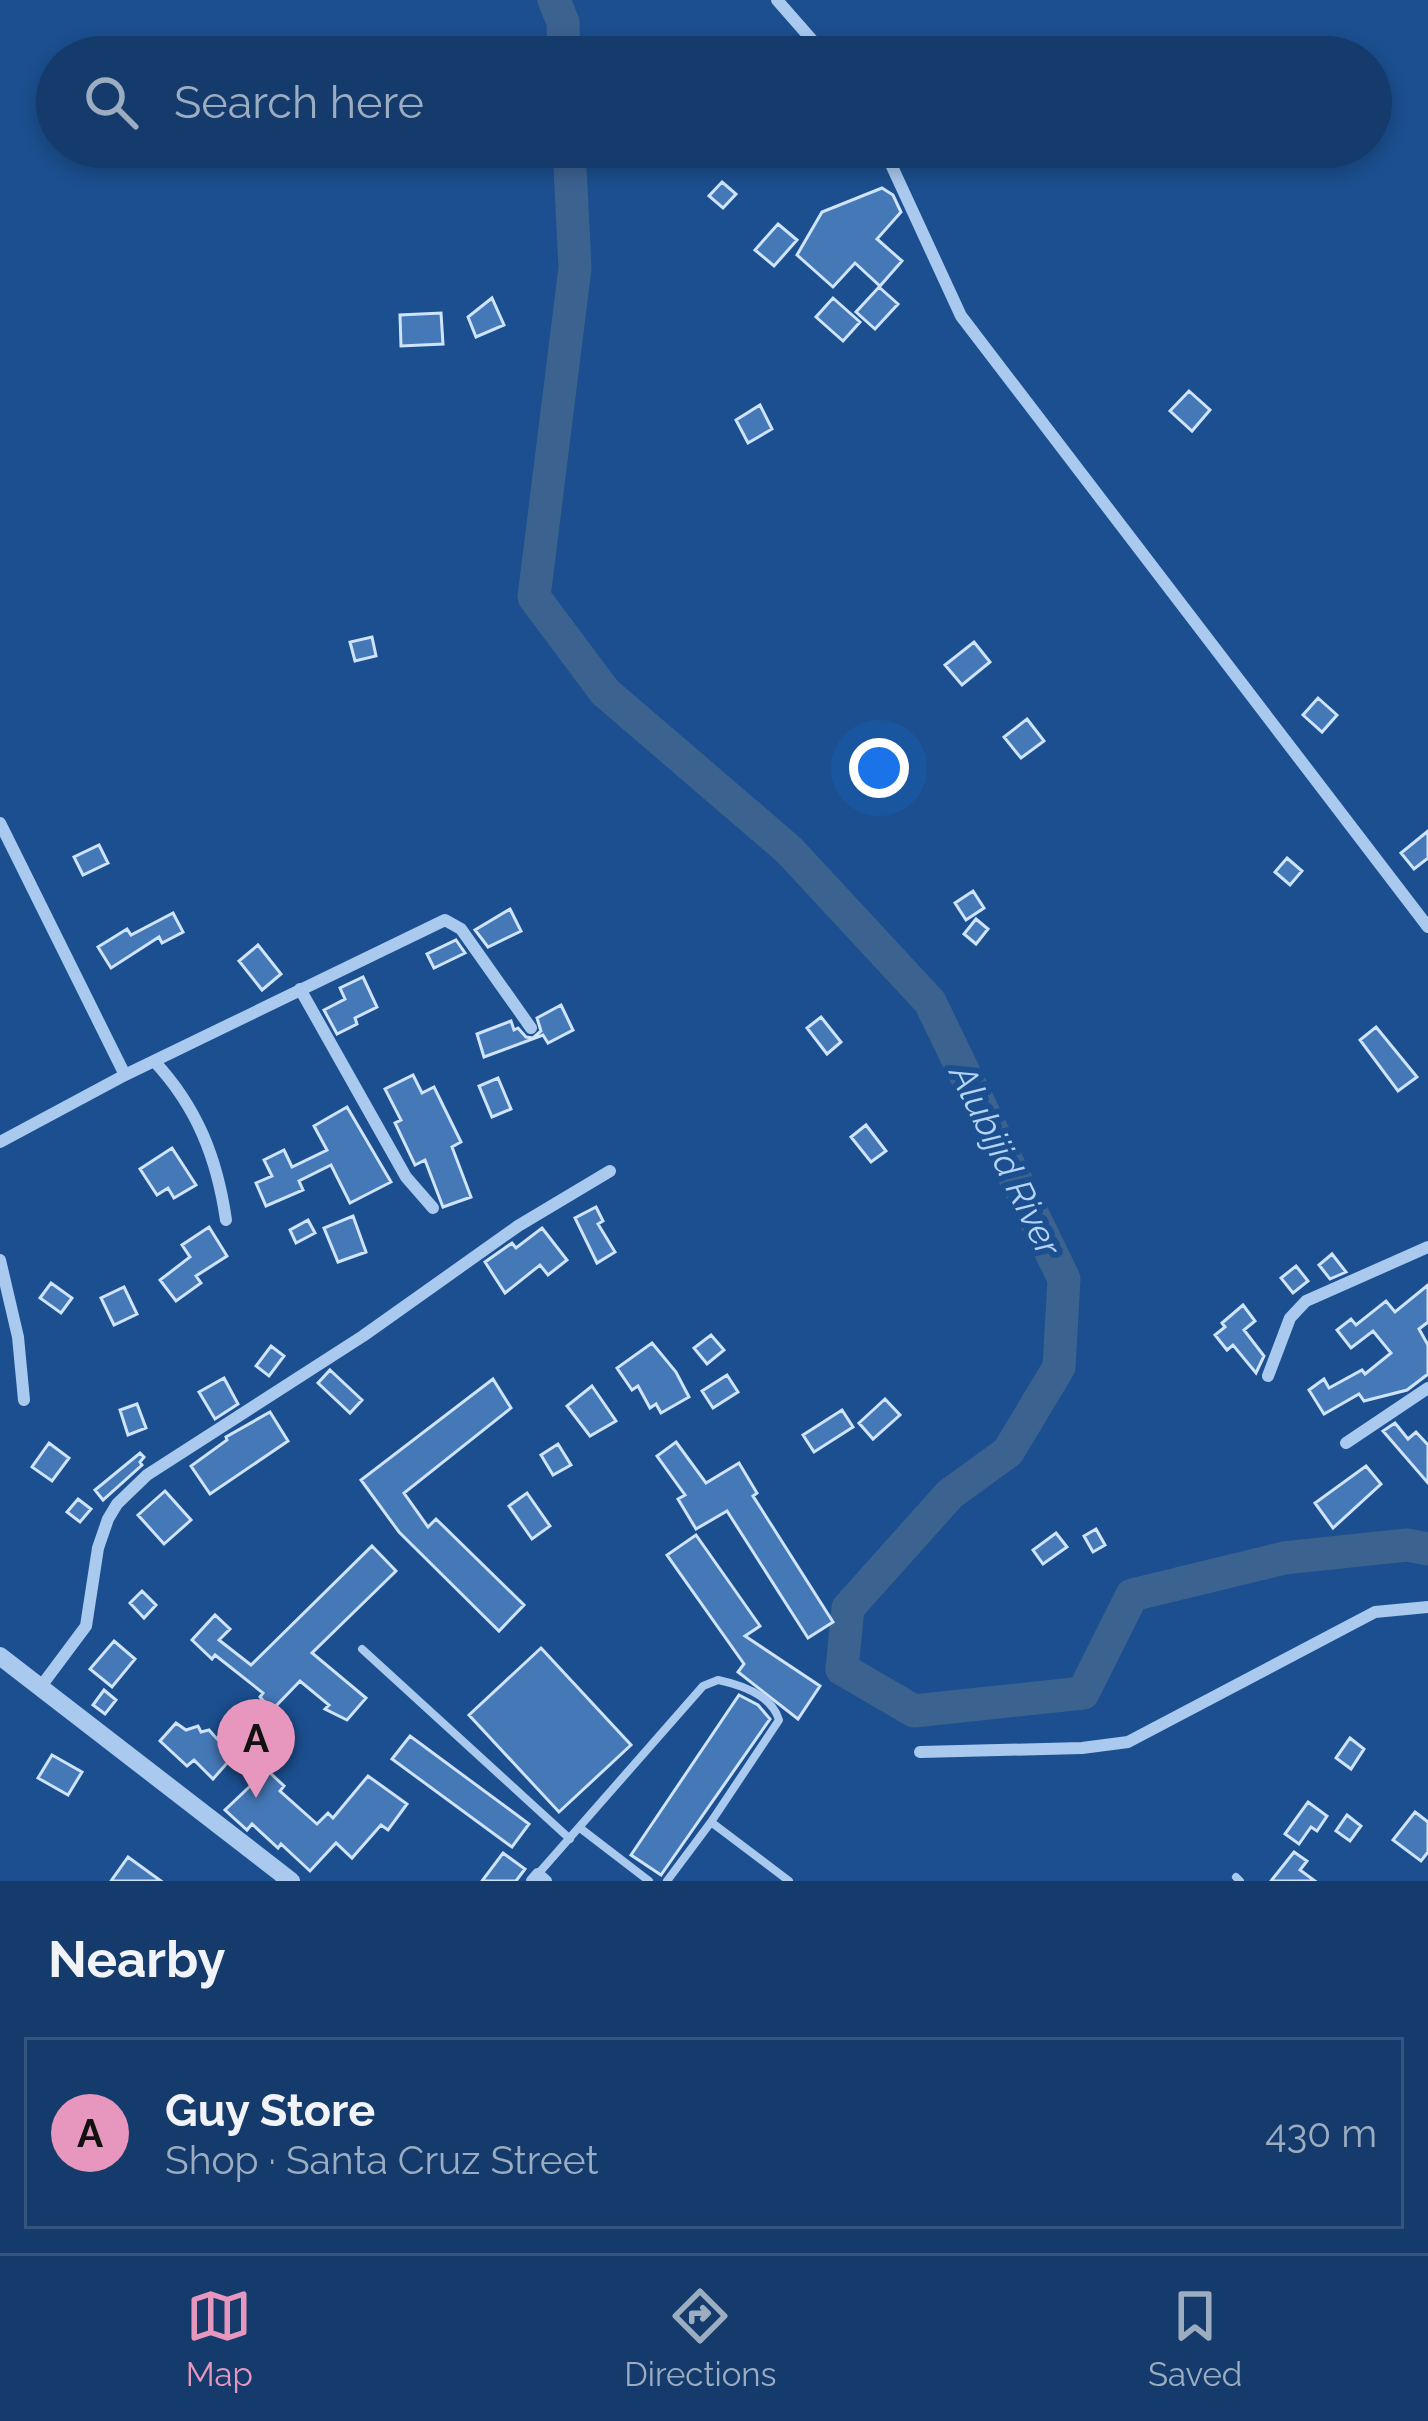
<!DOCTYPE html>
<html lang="en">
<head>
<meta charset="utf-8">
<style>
	:root { --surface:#143b6b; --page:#1d4271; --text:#f1f3f6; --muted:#9dadc1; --line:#33557e; --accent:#e797bd }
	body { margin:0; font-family:Raleway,sans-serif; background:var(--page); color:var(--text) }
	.you { position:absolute; left:879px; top:768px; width:42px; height:42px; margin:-30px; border:9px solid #fff; border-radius:50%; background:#1a73e8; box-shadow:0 0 0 18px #1a73e833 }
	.badge { display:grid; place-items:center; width:78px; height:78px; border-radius:50%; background:var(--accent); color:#111; font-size:39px; font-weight:700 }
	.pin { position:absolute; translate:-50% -99px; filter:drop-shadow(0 3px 6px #0008) }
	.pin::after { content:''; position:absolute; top:63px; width:42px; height:36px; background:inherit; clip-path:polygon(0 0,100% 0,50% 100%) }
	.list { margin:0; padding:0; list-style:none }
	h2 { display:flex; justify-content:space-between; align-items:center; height:156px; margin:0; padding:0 48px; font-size:51px }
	h2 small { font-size:39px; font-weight:400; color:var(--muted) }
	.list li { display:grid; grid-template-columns:78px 1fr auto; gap:36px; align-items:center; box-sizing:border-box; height:192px; margin:0 24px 24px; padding:0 24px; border:3px solid var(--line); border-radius:0px }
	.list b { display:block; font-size:45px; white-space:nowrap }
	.list p { margin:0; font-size:39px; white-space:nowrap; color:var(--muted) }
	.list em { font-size:39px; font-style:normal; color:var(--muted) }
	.icon { flex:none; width:66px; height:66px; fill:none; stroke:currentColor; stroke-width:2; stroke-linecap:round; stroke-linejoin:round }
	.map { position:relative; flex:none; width:1428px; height:1881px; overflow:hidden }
	.search { position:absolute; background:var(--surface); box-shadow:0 6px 18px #0003; left:36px; right:36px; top:36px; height:132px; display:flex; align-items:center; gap:30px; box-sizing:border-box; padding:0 42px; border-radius:66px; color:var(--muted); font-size:45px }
	.sheet { height:372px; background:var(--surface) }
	nav { display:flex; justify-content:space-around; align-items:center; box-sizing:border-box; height:168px; border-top:3px solid var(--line); background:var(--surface); font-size:33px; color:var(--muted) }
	nav a { display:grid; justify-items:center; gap:6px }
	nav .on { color:var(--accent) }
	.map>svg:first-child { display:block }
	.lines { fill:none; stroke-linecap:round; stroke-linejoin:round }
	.river { stroke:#3c6290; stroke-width:33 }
	.building { fill:#4478b7; stroke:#cfe3fa; stroke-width:3 }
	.service { stroke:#a9c9ee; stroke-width:8 }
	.minor { stroke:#a9c9ee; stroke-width:12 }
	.tertiary { stroke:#a9c9ee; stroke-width:18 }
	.labels { text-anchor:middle; stroke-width:12; stroke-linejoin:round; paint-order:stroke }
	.water-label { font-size:36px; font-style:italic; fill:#b5d3f5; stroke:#1b4f8f }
</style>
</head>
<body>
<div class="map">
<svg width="1428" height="1881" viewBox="0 0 1428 1881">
	<rect width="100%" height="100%" fill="#1b4f8f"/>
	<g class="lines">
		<path class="river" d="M554,0l9,22 1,35
			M569,147l6,121 -41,329 71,95 184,158 141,152 134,277 -5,88 -51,85 -58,42 -102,114 -6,61 72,42 169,-18 49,-98 152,-37 123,-13 21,4"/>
	</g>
	<path class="building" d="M722,182l14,12 -13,14 -14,-12z
		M882,188l11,7 8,17 -24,27 25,22 -22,25 -25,-23 -22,24 -36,-32 25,-43z
		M778,224l19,16 -23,26 -19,-16z
		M879,287l19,17 -23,25 -19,-17z
		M492,298l12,27 -28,12 -8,-20z
		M833,298l27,24 -17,19 -27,-24z
		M441,313l2,31 -42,2 -1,-31z
		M1189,391l21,19 -18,21 -22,-20z
		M760,405l12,24 -24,14 -12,-23z
		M372,637l4,19 -21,5 -5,-19z
		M974,642l16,20 -28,23 -17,-20z
		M1318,698l19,17 -15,17 -19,-17z
		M1027,719l17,22 -23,17 -17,-21z
		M1428,831v27l-14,11 -13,-16z
		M99,845l9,18 -25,12 -9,-18z
		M1287,858l15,13 -12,14 -15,-13z
		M973,891l11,17 -18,12 -11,-17z
		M510,909l11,22 -33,16 -13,-17z
		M173,913l10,19 -21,11 -3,-6 -48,31 -13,-21 29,-18 4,6z
		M976,919l12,10 -12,15 -12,-10z
		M456,940l9,13 -31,15 -7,-14z
		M258,945l23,29 -19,16 -23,-29z
		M363,977l14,30 -22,11 2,6 -20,10 -13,-24 21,-11 -5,-11z
		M561,1005l12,25 -25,13 -5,-8 -59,22 -7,-23 34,-13 3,9 4,-2 8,9 7,1 8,-7 -4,-13z
		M821,1017l20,25 -14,12 -20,-26z
		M1376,1027l41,50 -19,14 -38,-51z
		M413,1075l9,18 12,-6 27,55 -9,5 19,50 -28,10 -18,-47 -10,5 -20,-42 6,-3 -16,-31z
		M498,1078l13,31 -19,8 -13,-31z
		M347,1107l44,75 -41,21 -19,-38 -32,16 4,9 -37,16 -10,-23 16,-7 -8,-16 20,-10 8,17 35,-17 -13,-24z
		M866,1125l20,26 -15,11 -20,-25z
		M172,1148l24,37 -22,13 -6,-10 -11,7 -17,-26z
		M596,1207l7,14 -5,3 17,28 -18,11 -22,-45z
		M353,1216l13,36 -28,10 -14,-34z
		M308,1220l7,13 -19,10 -6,-13z
		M209,1227l18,29 -31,20 5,7 -25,18 -16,-21 30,-23 -8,-12z
		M542,1228l25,32 -19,15 -8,-10 -35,28 -20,-31 27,-19 4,5z
		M1332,1254l14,18 -16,7 -11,-14z
		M1296,1266l12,15 -15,12 -12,-15z
		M51,1283l21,15 -11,15 -21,-15z
		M1428,1285v37l-9,7 9,16v29l-21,16 -43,11 -5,-7 -35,20 -15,-24 15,-11 5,9 33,-18 3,4 26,-21 -18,-22 -22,17 -14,-18 14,-11 5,6 30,-24 9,11z
		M124,1287l13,27 -23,11 -13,-27z
		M1243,1305l12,16 -11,9 20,26 -8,17 -23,-28 -6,5 -12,-15 10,-8 -3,-4z
		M711,1335l13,15 -17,14 -13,-16z
		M652,1343l24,29 13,25 -28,16 -5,-9 -6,4 -12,-22 -6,4 -15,-22z
		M271,1346l13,10 -15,20 -13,-10z
		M330,1370l32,30 -12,13 -32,-30z
		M727,1375l11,17 -25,16 -11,-17z
		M224,1378l14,26 -23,15 -16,-27z
		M493,1379l18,29 -107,85 24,34 8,-8 88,86 -25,26 -100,-99 -38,-52z
		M592,1386l24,35 -26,15 -23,-30z
		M885,1399l15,16 -27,24 -14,-16z
		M137,1404l9,24 -18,7 -8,-25z
		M842,1410l11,17 -39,25 -11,-17z
		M270,1412l18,29 -78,53 -19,-28 36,-26 -1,-3z
		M1395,1423l13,16 8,-7 12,13v38l-45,-52z
		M676,1442l30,41 33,-20 18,30 -4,3 80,126 -25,16 -81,-127 -31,18 -18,-30 7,-4 -28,-39z
		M49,1443l20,15 -17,23 -20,-14z
		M558,1444l13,21 -18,10 -12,-20z
		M140,1453l4,4 -4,5 2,3 -39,35 -8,-10z
		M1366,1466l15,18 -48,44 -18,-25z
		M165,1491l26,29 -27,24 -26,-29z
		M527,1493l23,33 -18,13 -23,-33z
		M78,1499l13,10 -11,13 -13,-10z
		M1096,1529l9,16 -12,7 -9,-16z
		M1056,1533l11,14 -24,17 -10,-14z
		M696,1535l64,91 -15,10 75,50 -22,33 -60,-47 6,-8 -77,-109z
		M372,1546l24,25 -84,82 54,45 -19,22 -22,-11 4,-4 -29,-24 -28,29 -12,-13 3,-4 -48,-38 -3,4 -20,-19 23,-25 15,14 -11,11 32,25z
		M142,1591l14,14 -12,13 -14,-15z
		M114,1641l21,18 -23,28 -22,-18z
		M541,1648l90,97 -72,67 -90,-97z
		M104,1690l12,10 -11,14 -12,-9z
		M739,1695l19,10 12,14 -109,156 -30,-20z
		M231,1721l19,16 -37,42 -19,-19 -7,6 -27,-25 16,-18 10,7 12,-4 3,6 8,-2 8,9z
		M410,1736l119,88 -17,23 -120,-88z
		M1350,1738l14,11 -13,20 -15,-11z
		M52,1755l30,17 -14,23 -30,-17z
		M267,1770l17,16 -4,5 37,33 11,-11 5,5 35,-42 39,28 -19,26 -7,-5 -29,33 -16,-15 -26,28 -29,-27 -3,4 -26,-24 -5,6 -22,-20z
		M1308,1802l19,14 -10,15 -6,-4 -12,17 -14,-10z
		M1415,1812l13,10v30l-7,9 -28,-21z
		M1347,1815l14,11 -11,15 -14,-10z
		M1294,1852l13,9 -7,9 15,11h-44z
		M503,1853l22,16 -9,12h-34z
		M128,1857l33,24h-50z"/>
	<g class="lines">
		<path class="service" d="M362,1649l208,190
			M580,1828l69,53
			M538,1874l165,-188 15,-6c24,5 54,16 61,40l-68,102
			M1236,1877l4,4
			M667,1881l44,-59 78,59"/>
		<path class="minor" d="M777,0l50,57
			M883,147l78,169 467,611
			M0,823l125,252
			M300,989l106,188 27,31
			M154,1061c43,46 63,97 72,159
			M0,1142l125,-67 320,-155 16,9 70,99
			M0,1260l18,77 6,63
			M1268,1376l22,-58 16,-17 122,-54
			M1346,1443l82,-55
			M39,1689l47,-63 12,-78 10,-29 9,-15 30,-29 216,-139 155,-110 92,-55
			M920,1752l162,-4 46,-6 247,-130 53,-5
			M532,1881l6,-7 8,7"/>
		<path class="tertiary" d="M0,1656l291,225"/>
	</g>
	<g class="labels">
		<g class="water-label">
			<text transform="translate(1006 1160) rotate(64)" y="13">Alubijid River</text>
		</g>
	</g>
</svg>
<div class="you"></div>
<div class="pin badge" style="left:256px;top:1798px">A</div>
<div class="search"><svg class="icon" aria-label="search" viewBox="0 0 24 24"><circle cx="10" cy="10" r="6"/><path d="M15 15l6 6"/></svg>Search here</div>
</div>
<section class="sheet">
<h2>Nearby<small></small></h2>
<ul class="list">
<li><span class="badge">A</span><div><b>Guy Store</b><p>Shop · Santa Cruz Street</p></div><em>430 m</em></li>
</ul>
</section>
<nav>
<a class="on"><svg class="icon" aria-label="map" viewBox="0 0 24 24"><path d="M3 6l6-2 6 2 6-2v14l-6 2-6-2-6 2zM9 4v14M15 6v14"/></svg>Map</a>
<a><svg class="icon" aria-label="directions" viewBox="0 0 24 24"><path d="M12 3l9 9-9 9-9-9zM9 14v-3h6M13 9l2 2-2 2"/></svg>Directions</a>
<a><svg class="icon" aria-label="saved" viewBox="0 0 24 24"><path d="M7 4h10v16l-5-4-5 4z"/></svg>Saved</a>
</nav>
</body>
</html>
